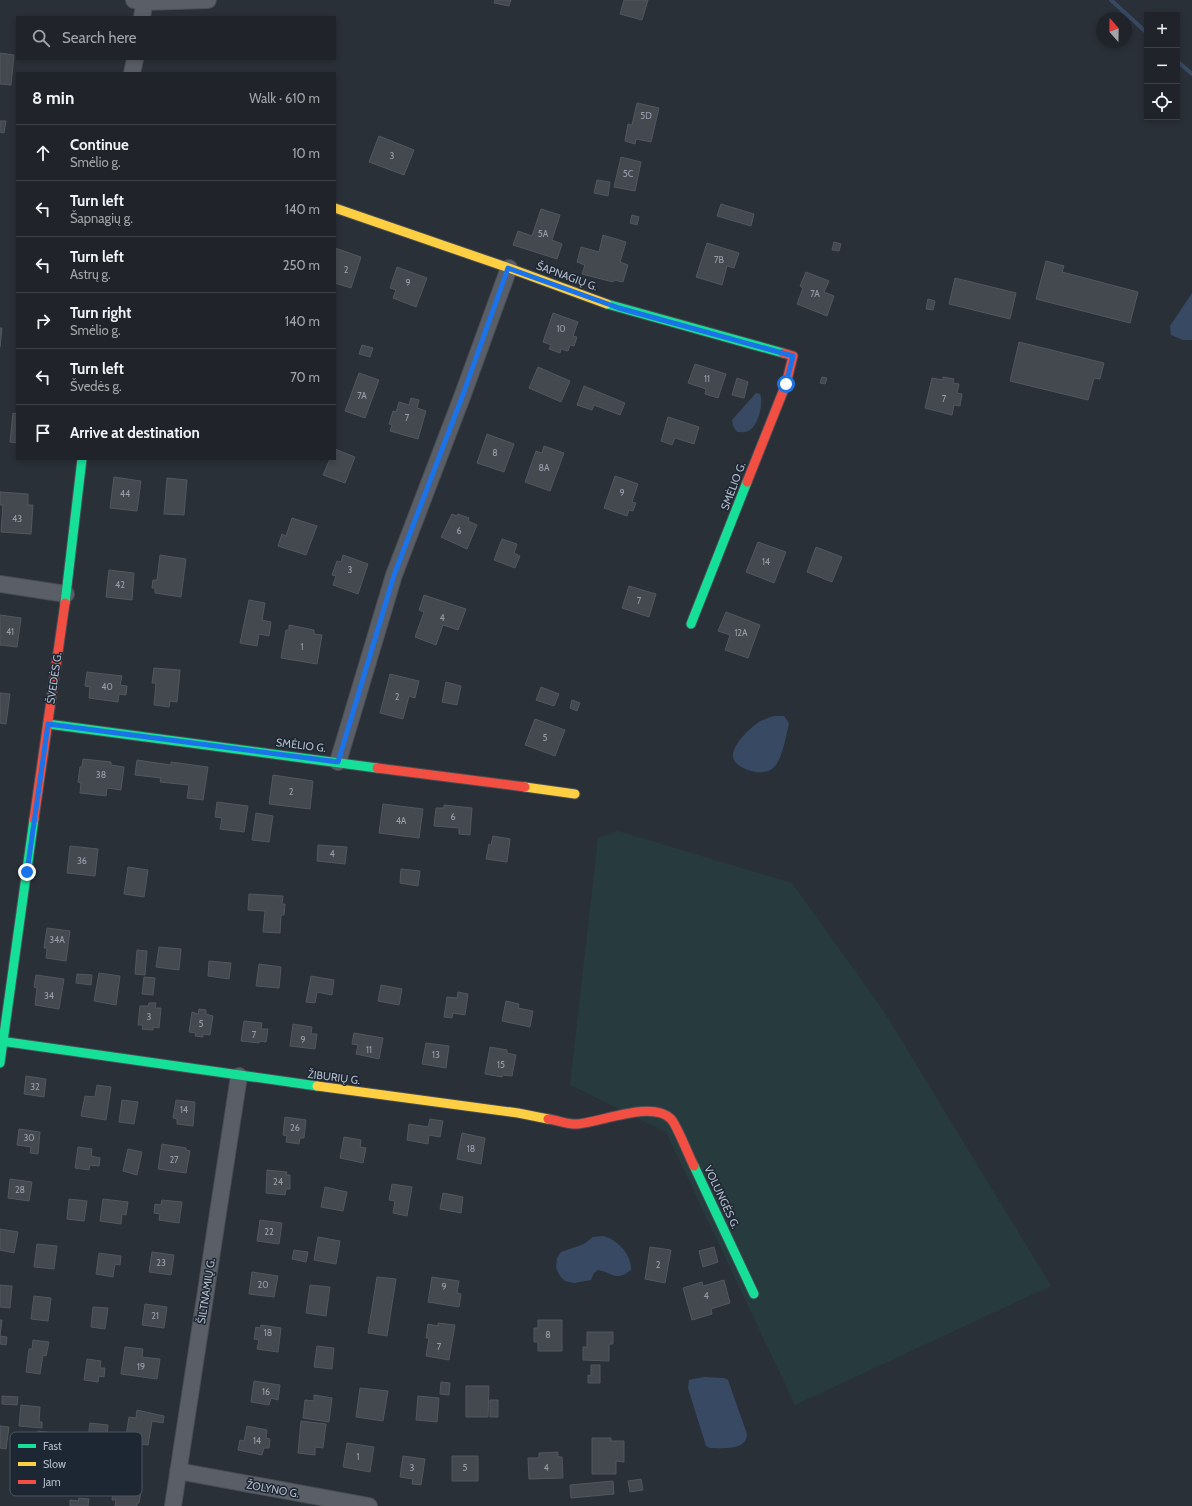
<!DOCTYPE html>
<html lang="en">
<head>
<meta charset="utf-8">
<style>
	:root { --surface:#20242a; --page:#2d3036; --text:#f1f3f6; --muted:#a2a4a8; --line:#3d4147 }
	body { margin:0; font-family:Cabin,sans-serif; background:var(--page); color:var(--text) }
	.controls { position:absolute; right:12px; top:12px; display:grid; overflow:hidden; border-radius:0px; box-shadow:0 2px 6px #0003 }
	.controls button { width:36px; height:36px; display:grid; place-items:center; padding:0; border:0; border-bottom:1px solid var(--line); background:var(--surface); color:var(--text); font:20px sans-serif }
	.compass { position:absolute; left:1096px; top:12px; width:36px; height:36px; border-radius:50%; background:var(--surface); box-shadow:0 2px 6px #0003; rotate:340deg }
	.stop { position:absolute; width:12px; height:12px; margin:-9px; border:3px solid #1a73e8; border-radius:50%; background:#fff }
	.stop.end { background:#1a73e8; border-color:#fff; box-shadow:0 1px 4px #0008 }
	.list { margin:0; padding:0; list-style:none }
	h2 { display:flex; justify-content:space-between; align-items:center; height:52px; margin:0; padding:0 16px; font-size:17px }
	h2 small { font-size:13px; font-weight:400; color:var(--muted) }
	.list li { display:grid; grid-template-columns:26px 1fr auto; gap:12px; align-items:center; box-sizing:border-box; height:56px; padding:0 16px; border-top:1px solid var(--line) }
	.list b { display:block; font-size:15px; white-space:nowrap }
	.list p { margin:0; font-size:13px; white-space:nowrap; color:var(--muted) }
	.list em { font-size:13px; font-style:normal; color:var(--muted) }
	.icon { flex:none; width:22px; height:22px; fill:none; stroke:currentColor; stroke-width:2; stroke-linecap:round; stroke-linejoin:round }
	.map { position:relative; flex:none; width:1192px; height:1506px; overflow:hidden }
	.search { position:absolute; background:var(--surface); box-shadow:0 2px 6px #0003; left:16px; top:16px; width:320px; height:44px; display:flex; align-items:center; gap:10px; box-sizing:border-box; padding:0 14px; border-radius:0px; color:var(--muted); font-size:15px }
	.panel { position:absolute; background:var(--surface); box-shadow:0 2px 6px #0003; left:16px; top:72px; width:320px; height:388px; border-radius:0px }
	.map>svg:first-child { display:block }
	.green { fill:#273a3e }
	.water { fill:#384963 }
	.lines { fill:none; stroke-linecap:round; stroke-linejoin:round }
	.stream { stroke:#384963; stroke-width:4 }
	.building { fill:#444950; stroke:#52575f }
	.street-casing { stroke:#484c53; stroke-width:18 }
	.fast-casing { stroke:#484c53; stroke-width:11 }
	.slow-casing { stroke:#484c53; stroke-width:11 }
	.jam-casing { stroke:#484c53; stroke-width:11 }
	.street { stroke:#5a5e66; stroke-width:16 }
	.fast { stroke:#16e098; stroke-width:9 }
	.slow { stroke:#ffcf43; stroke-width:9 }
	.jam { stroke:#f24e42; stroke-width:9 }
	.route { stroke:#1a73e8; stroke-width:5 }
	.labels { text-anchor:middle; stroke-width:3; stroke-linejoin:round; paint-order:stroke }
	.number-label { font-size:9px; fill:#989fab }
	.street-label { font-size:11px; fill:#b4bcc9; stroke:#1d2633 }
	.key { fill:#1d2633; stroke:#4a5360; stroke-width:1 }
	.key-label { font-size:11px; fill:#b4bcc9 }
</style>
</head>
<body>
<div class="map">
<svg width="1192" height="1506" viewBox="0 0 1192 1506">
	<rect width="100%" height="100%" fill="#2a3038"/>
	<path class="green" d="M618,831l174,52 91,127 168,276 -256,119 -129,-273 -96,-47 28,-247z"/>
	<path class="water" d="M1192,293v47h-9l-12,-5 -1,-9z
		M756,393l4,1c4,9 -2,31 -10,36 -4,3 -9,2 -13,2l-4,-6 -1,-6z
		M774,716h10l5,7c-3,12 -6,34 -14,43 -2,3 -8,6 -11,6 -8,2 -26,-4 -30,-12 -6,-12 16,-32 25,-38 5,-3 10,-4 15,-6z
		M603,1236c14,3 29,19 28,34 -16,12 -17,3 -33,0l-4,3 -3,7 -17,3 -9,-2 -5,-5 -4,-8 1,-10 4,-6 23,-8 9,-7z
		M704,1377l20,1 4,2 19,54c0,17 -25,14 -37,14l-4,-2 -18,-58 1,-8z"/>
	<g class="lines">
		<path class="stream" d="M1111,0l36,33
			M1177,61l15,13"/>
	</g>
	<path class="building" d="M495,0h16l-2,6 -15,-3z
		M624,0h24l-6,20 -22,-6z
		M0,53l14,2 -3,30 -11,-1z
		M637,103l22,5 -8,34 -15,-3 -1,5 -10,-3 3,-17 4,1z
		M0,121h6l-2,12 -4,-1z
		M379,136l35,14 -10,25 -35,-13z
		M621,157l20,5 -6,29 -21,-4z
		M597,180l13,2 -2,14 -14,-3z
		M721,204l33,10 -3,12 -34,-10z
		M541,209l19,6 -8,25 10,4 -5,15 -44,-14 5,-14 14,5z
		M632,215l7,2 -2,8 -7,-2z
		M603,235l23,7 -6,20 8,3 -5,17 -9,-2 -1,2 -31,-8 3,-9 -8,-3 4,-15 18,5z
		M834,242l7,2 -2,7 -7,-1z
		M707,243l32,10 -5,15 -7,-2 -5,19 -26,-8z
		M335,248l26,9 -10,31 -16,-5z
		M1046,261l18,5 -2,6 76,20 -8,31 -94,-24z
		M397,267l30,11 -11,29 -23,-9 3,-8 -6,-2z
		M806,272l23,9 -5,11 10,4 -7,20 -30,-12 6,-16 -3,-2z
		M955,278l61,15 -6,26 -61,-15z
		M928,299l7,2 -2,9 -7,-1z
		M553,313l25,9 -5,14 4,1 -3,9 -4,-1 -2,6 -7,-2 -1,4 -11,-4 2,-4 -8,-3z
		M0,328h2l-2,19z
		M1019,342l85,21 -4,16 -6,-1 -6,22 -78,-19z
		M362,345l11,3 -3,9 -11,-3z
		M695,364l31,10 -8,24 -13,-4 1,-5 -18,-6z
		M538,367l32,14 -9,21 -32,-14z
		M359,373l20,7 -14,38 -20,-7z
		M822,377l5,1 -2,6 -5,-1z
		M943,377l11,2 -1,4 6,1 -2,9 5,1 -2,12 -6,-1 -2,10 -27,-7 7,-30 11,2z
		M737,378l11,4 -4,16 -12,-3z
		M584,386l41,17 -5,12 -26,-10 -2,5 -15,-5z
		M411,398l8,2 -2,8 9,3 -8,28 -28,-8 2,-6 -3,-1 4,-13 3,1 3,-10 10,3z
		M13,413l4,1v29l-7,-1z
		M668,417l31,10 -5,17 -19,-6 -3,7 -11,-4z
		M487,434l27,10 -10,28 -27,-9z
		M544,446l20,7 -14,38 -25,-9 11,-31 6,2z
		M335,449l20,8 -10,26 -22,-8 7,-16h5z
		M615,476l23,8 -6,18 4,1 -3,8 -4,-1 -2,6 -23,-8z
		M114,477l27,4 -4,30 -27,-3z
		M167,478l20,2 -3,35 -20,-1z
		M0,492l28,2v11h5l-2,29 -30,-2 2,-27h-3z
		M452,514l5,2 1,-2 11,4 -1,3 9,4 -10,24 -26,-12z
		M292,518l25,8 -11,29 -28,-9 4,-12 4,2z
		M502,539l15,5 -3,9 6,3 -5,12 -21,-8z
		M758,542l28,10 -12,31 -28,-11z
		M816,547l26,10 -10,25 -25,-10z
		M160,555l26,4 -5,38 -26,-4v-5h-3l1,-8h4z
		M343,555l25,9 -10,30 -25,-9 3,-9 -4,-1 5,-14 4,1z
		M109,570l25,3 -2,27 -26,-3z
		M629,586l27,8 -7,23 -27,-9z
		M424,595l42,14 -8,21 -15,-5 -7,20 -21,-8 9,-25 -5,-2z
		M249,600l16,3 -3,17 9,2 -2,14 -10,-2 -2,12 -17,-3z
		M726,612l34,13 -12,33 -23,-8 5,-15 -12,-4z
		M0,615l21,3 -4,29 -17,-2z
		M289,625l25,5v4l8,1 -5,29 -36,-6 5,-28h3z
		M154,668l26,2 -3,32 -7,-1 -1,6 -15,-2 2,-22h-4z
		M87,672l35,4 -2,9 7,1 -1,9 -7,-1 -1,8 -29,-4 1,-11 -5,-1z
		M390,674l29,7 -4,17 -6,-2 -6,23 -23,-6z
		M446,682l15,4 -4,19 -15,-3z
		M541,687l18,7 -5,12 -18,-6z
		M0,693l10,1 -4,30 -6,-1z
		M572,700l8,3 -3,8 -7,-3z
		M535,719l30,11 -10,26 -30,-11z
		M83,759l28,3v3l13,2 -3,23 -14,-2 -1,8 -26,-3 1,-10 -3,-1 2,-15h2z
		M137,760l34,5v-3l37,5 -5,33 -16,-2 2,-13 -29,-3 1,-4 -26,-3z
		M273,775l40,6 -3,28 -41,-5z
		M217,802l31,4 -4,26 -24,-3 2,-11 -7,-1z
		M383,804l40,5 -4,29 -40,-5z
		M444,805l28,3 -2,27 -11,-1v-6l-25,-2 2,-18h8z
		M256,813l17,3 -4,26 -17,-2z
		M493,836l17,3 -3,23 -21,-3 3,-15 2,1z
		M318,845l29,2 -2,17 -28,-3z
		M70,846l28,3 -3,27 -28,-3z
		M128,867l20,3 -4,27 -20,-3z
		M401,869l19,2 -2,15 -18,-3z
		M249,894l34,2 -1,8h3l-1,11h-3l-1,18 -17,-1 2,-21 -17,-1z
		M47,928l23,3 -4,30 -20,-3 1,-10h-3z
		M159,947l22,2 -2,21 -23,-3z
		M137,950l10,1 -2,24 -10,-1z
		M209,961l22,2 -2,16 -21,-3z
		M259,964l22,3 -2,21 -23,-2z
		M99,973l21,3 -4,29 -22,-4z
		M77,974l15,1 -1,10 -15,-2z
		M36,975l28,4 -5,30 -24,-4 2,-17 -3,-1z
		M311,976l23,4 -2,15 -15,-3 -2,11 -9,-1z
		M144,977l11,1 -2,17 -11,-1z
		M381,985l21,4 -3,16 -21,-4z
		M458,992l10,2 -3,21 -12,-2 -1,5 -8,-1 3,-20 10,1z
		M506,1001l13,3 -1,4 15,3 -3,16 -28,-6z
		M149,1003h7l-1,5h6l-2,20 -6,-1v3l-11,-1 1,-4h-5l2,-19h8z
		M199,1009l7,1v4l7,2 -3,19 -7,-1v3l-8,-1 1,-3 -7,-1 3,-20 6,2z
		M244,1021l18,2 -1,6h7l-2,13 -7,-1v2l-18,-2z
		M293,1024l19,3 -1,7h6l-2,15 -25,-3z
		M354,1033l29,5 -4,21 -23,-5 2,-9 -6,-1z
		M426,1043l23,3 -3,22 -24,-4z
		M490,1047l17,3v3l9,2 -4,21 -9,-1 -1,2 -17,-3z
		M26,1076l20,3 -2,18 -20,-3z
		M97,1085l14,2 -5,33 -25,-4 4,-20 10,1z
		M122,1100l16,2 -4,22 -15,-2z
		M176,1100l19,2 -2,24 -16,-2v-5l-4,-1z
		M285,1117l21,3 -2,18h-4l-1,6 -13,-2 1,-6 -4,-1z
		M430,1119l13,2 -3,16 -11,-2 -1,9 -21,-4 2,-16 19,3z
		M19,1129l21,3 -2,22 -8,-1 1,-6 -14,-2z
		M462,1133l23,5 -4,26 -24,-5z
		M344,1137l17,3 -1,7 6,1 -3,15 -23,-5z
		M162,1144l24,4v2l4,1 -4,22 -28,-4z
		M78,1147l14,2 -1,7 9,2 -1,8 -9,-1 -1,5 -14,-2z
		M128,1149l14,3 -5,23 -14,-4z
		M267,1170l20,2 -1,3h4v14h-4l-1,6 -19,-2z
		M10,1179l22,3 -3,19 -21,-3z
		M392,1184l20,3 -5,29 -14,-3 2,-12 -6,-1z
		M325,1187l22,5 -4,19 -22,-4z
		M443,1193l20,4 -2,16 -21,-4z
		M69,1199l18,2 -3,20 -17,-2z
		M103,1199l25,3 -2,13 -4,-1 -1,10 -21,-3z
		M162,1200l20,2 -3,21 -20,-3 1,-6 -6,-1 1,-9 6,1z
		M260,1220l22,3 -3,21 -22,-3z
		M0,1229l18,3 -4,21 -14,-3z
		M318,1237l22,4 -4,23 -22,-4z
		M37,1244l20,2 -3,23 -20,-2z
		M650,1247l21,3 -6,33 -20,-4z
		M714,1247l4,15 -15,5 -4,-16z
		M294,1250l14,2 -2,10 -14,-3z
		M152,1252l22,3 -3,20 -22,-3z
		M99,1253l22,3 -1,9 -5,-1 -2,13 -17,-3z
		M252,1272l26,4 -4,21 -25,-3z
		M377,1277l19,2 -9,57 -19,-3z
		M432,1277l27,4 -2,12 4,1 -2,13 -31,-5z
		M724,1280l6,23 -19,6 1,5 -20,6 -9,-32 19,-6 1,4z
		M0,1285l12,1 -2,22 -10,-1z
		M310,1285l20,2 -4,29 -20,-3z
		M34,1296l17,2 -3,23 -17,-2z
		M145,1304l22,3 -3,21 -22,-3z
		M93,1307l15,1 -3,21 -14,-2z
		M0,1320h2l-2,16 7,1 -1,8 -6,-1z
		M538,1320h24v31h-24v-9h-4v-14h4z
		M438,1323l17,2 -6,35 -23,-4 3,-18h-3l2,-14 10,2z
		M261,1325l20,3 -3,24 -21,-3 2,-9 -5,-1 2,-12 4,1z
		M587,1332h26v12h-4v17l-26,-1v-13h4z
		M33,1340l16,2 -3,14 -3,-1 -3,19 -14,-2 3,-23h3z
		M317,1346l17,2 -2,21 -18,-2z
		M125,1347l18,2 -1,8 18,2 -3,20 -36,-5z
		M87,1359l14,2 -1,7h5l-1,9 -5,-1 -1,6 -14,-2z
		M591,1365h9v18h-12v-8l3,1z
		M254,1381l26,4 -2,15 -7,-2 -2,7 -18,-3z
		M441,1382l9,1 -1,12 -9,-1z
		M466,1386h23l-1,31h-22z
		M360,1388l28,3 -5,30 -27,-4z
		M314,1395l18,3 -3,24 -26,-4 2,-18 9,1z
		M2,1396l16,1 -1,8 -15,-1z
		M418,1396l21,2 -2,24 -21,-2z
		M490,1400h8v17h-8z
		M21,1405l19,2 -1,15h3v6l-23,-2z
		M137,1410l27,6 -1,7 -11,-2 -4,24 -23,-3 4,-25 7,1z
		M301,1421l25,3 -3,24 -8,-1v8l-17,-2z
		M90,1423l18,2 -2,23 -19,-2z
		M0,1426l9,1 -3,22 -6,-1z
		M247,1426l20,4 -1,8 4,1 -1,9h-5l-2,7 -24,-5 2,-10 4,1z
		M38,1431l23,3 -2,10 -22,-3z
		M592,1438h19v3h13v21l-8,-1v13h-24z
		M347,1443l27,4 -4,25 -27,-5z
		M558,1452v5h4l1,21 -34,1 -1,-21h11v-5z
		M403,1456l22,3 -4,26 -9,-1 1,-5 -13,-2z
		M452,1456h26v25h-26z
		M641,1479l2,11 -13,2 -2,-11z
		M114,1481l28,4 -3,18h-2v3h-22l1,-6h-4z
		M613,1481l1,13 -43,4 -1,-13z
		M79,1498l10,1 -1,7h-18v-6l8,1z"/>
	<g class="lines">
		<g class="street-casing">
			<path id="street" d="M134,0l10,2 64,-2
				M142,17l3,-17
				M132,73l3,-14
				M0,584l66,10
				M338,762l56,-187 68,-178 47,-129
				M178,1471l191,35
				M173,1506l66,-430"/>
		</g>
		<g class="fast-casing">
			<path id="fast" d="M607,304l176,49
				M65,603l17,-144
				M691,624l56,-142
				M48,724l329,44
				M0,1041l317,45
				M0,1063l34,-244
				M694,1166l60,128"/>
		</g>
		<g class="slow-casing">
			<path id="slow" d="M335,208l174,60 98,36
				M525,787l50,7
				M317,1086l201,27 30,6"/>
		</g>
		<g class="jam-casing">
			<path id="jam" d="M747,482l39,-98 7,-28 -10,-3
				M377,768l148,19
				M34,819l31,-216
				M548,1119c9,1 21,6 30,5 24,-2 74,-24 93,-5 6,6 18,38 23,47"/>
		</g>
		<use href="#street" class="street"/>
		<use href="#fast" class="fast"/>
		<use href="#slow" class="slow"/>
		<use href="#jam" class="jam"/>
	</g>
	<g class="lines">
		<path class="route" d="M27,872l21,-148 290,38 56,-187 68,-178 46,-129 111,40 174,48 -7,28"/>
	</g>
	<g class="labels">
		<g class="number-label">
			<text x="646" y="119">5D</text>
			<text x="392" y="159">3</text>
			<text x="628" y="177">5C</text>
			<text x="543" y="237">5A</text>
			<text x="719" y="263">7B</text>
			<text x="346" y="273">2</text>
			<text x="408" y="286">9</text>
			<text x="815" y="297">7A</text>
			<text x="561" y="332">10</text>
			<text x="707" y="382">11</text>
			<text x="362" y="399">7A</text>
			<text x="944" y="402">7</text>
			<text x="407" y="421">7</text>
			<text x="495" y="456">8</text>
			<text x="544" y="471">8A</text>
			<text x="622" y="496">9</text>
			<text x="125" y="497">44</text>
			<text x="17" y="522">43</text>
			<text x="459" y="534">6</text>
			<text x="766" y="565">14</text>
			<text x="350" y="573">3</text>
			<text x="120" y="588">42</text>
			<text x="639" y="604">7</text>
			<text x="442" y="621">4</text>
			<text x="10" y="635">41</text>
			<text x="741" y="636">12A</text>
			<text x="302" y="650">1</text>
			<text x="107" y="690">40</text>
			<text x="397" y="700">2</text>
			<text x="545" y="741">5</text>
			<text x="101" y="778">38</text>
			<text x="291" y="795">2</text>
			<text x="453" y="820">6</text>
			<text x="401" y="824">4A</text>
			<text x="332" y="857">4</text>
			<text x="82" y="864">36</text>
			<text x="57" y="943">34A</text>
			<text x="49" y="999">34</text>
			<text x="149" y="1020">3</text>
			<text x="201" y="1027">5</text>
			<text x="254" y="1038">7</text>
			<text x="303" y="1043">9</text>
			<text x="369" y="1053">11</text>
			<text x="436" y="1058">13</text>
			<text x="501" y="1068">15</text>
			<text x="35" y="1090">32</text>
			<text x="184" y="1113">14</text>
			<text x="295" y="1131">26</text>
			<text x="29" y="1141">30</text>
			<text x="471" y="1152">18</text>
			<text x="174" y="1163">27</text>
			<text x="278" y="1185">24</text>
			<text x="20" y="1193">28</text>
			<text x="269" y="1235">22</text>
			<text x="161" y="1266">23</text>
			<text x="658" y="1268">2</text>
			<text x="263" y="1288">20</text>
			<text x="444" y="1290">9</text>
			<text x="706" y="1299">4</text>
			<text x="155" y="1319">21</text>
			<text x="268" y="1336">18</text>
			<text x="548" y="1338">8</text>
			<text x="439" y="1350">7</text>
			<text x="141" y="1370">19</text>
			<text x="266" y="1395">16</text>
			<text x="257" y="1444">14</text>
			<text x="358" y="1460">1</text>
			<text x="412" y="1471">3</text>
			<text x="465" y="1471">5</text>
			<text x="546" y="1471">4</text>
		</g>
		<g class="street-label">
			<text transform="translate(567 276) rotate(20)" y="4">ŠAPNAGIŲ G.</text>
			<text transform="translate(733 486) rotate(-69)" y="4">SMĖLIO G.</text>
			<text transform="translate(54 678) rotate(-82)" y="4">ŠVEDĖS G.</text>
			<text transform="translate(301 745) rotate(7)" y="4">SMĖLIO G.</text>
			<text transform="translate(334 1077) rotate(7)" y="4">ŽIBURIŲ G.</text>
			<text transform="translate(722 1197) rotate(65)" y="4">VOLUNGĖS G.</text>
			<text transform="translate(206 1291) rotate(-81)" y="4">ŠILTNAMIŲ G.</text>
			<text transform="translate(273 1489) rotate(10)" y="4">ŽOLYNO G.</text>
		</g>
	</g>
	<rect x="10" y="1432" width="132" height="64" rx="6" class="key"/>
	<rect x="18" y="1444" width="18" height="4" fill="#16e098"/>
	<rect x="18" y="1462" width="18" height="4" fill="#ffcf43"/>
	<rect x="18" y="1480" width="18" height="4" fill="#f24e42"/>
	<g class="key-label">
		<text x="43" y="1450">Fast</text>
		<text x="43" y="1468">Slow</text>
		<text x="43" y="1486">Jam</text>
	</g>
</svg>
<div class="controls">
<button>+</button>
<button>−</button>
<button><svg class="icon" aria-label="locate" viewBox="0 0 24 24"><circle cx="12" cy="12" r="6"/><path d="M12 2v4M12 18v4M2 12h4M18 12h4"/></svg></button>
</div>
<svg class="compass" viewBox="-18 -18 36 36"><path d="M0-13l5 13h-10z" fill="#e53935"/><path d="M0 13l5-13h-10z" fill="#a2a4a8"/></svg>
<div class="stop" style="left:786px;top:384px"></div>
<div class="stop end" style="left:27px;top:872px"></div>
<div class="search"><svg class="icon" aria-label="search" viewBox="0 0 24 24"><circle cx="10" cy="10" r="6"/><path d="M15 15l6 6"/></svg>Search here</div>
<section class="panel">
<h2>8 min<small>Walk · 610 m</small></h2>
<ul class="list">
<li><svg class="icon" aria-label="ahead" viewBox="0 0 24 24"><path d="M12 20V5M6 11l6-6 6 6"/></svg><div><b>Continue</b><p>Smėlio g.</p></div><em>10 m</em></li>
<li><svg class="icon" aria-label="left" viewBox="0 0 24 24"><path d="M17 20v-9H6M10 6l-5 5 5 5"/></svg><div><b>Turn left</b><p>Šapnagių g.</p></div><em>140 m</em></li>
<li><svg class="icon" aria-label="left" viewBox="0 0 24 24"><path d="M17 20v-9H6M10 6l-5 5 5 5"/></svg><div><b>Turn left</b><p>Astrų g.</p></div><em>250 m</em></li>
<li><svg class="icon" aria-label="right" viewBox="0 0 24 24"><path d="M7 20v-9h11M14 6l5 5-5 5"/></svg><div><b>Turn right</b><p>Smėlio g.</p></div><em>140 m</em></li>
<li><svg class="icon" aria-label="left" viewBox="0 0 24 24"><path d="M17 20v-9H6M10 6l-5 5 5 5"/></svg><div><b>Turn left</b><p>Švedės g.</p></div><em>70 m</em></li>
<li><svg class="icon" aria-label="arrive" viewBox="0 0 24 24"><path d="M6 21V4h12l-3 4 3 4H6"/></svg><div><b>Arrive at destination</b></div></li>
</ul>
</section>
</div>
</body>
</html>
